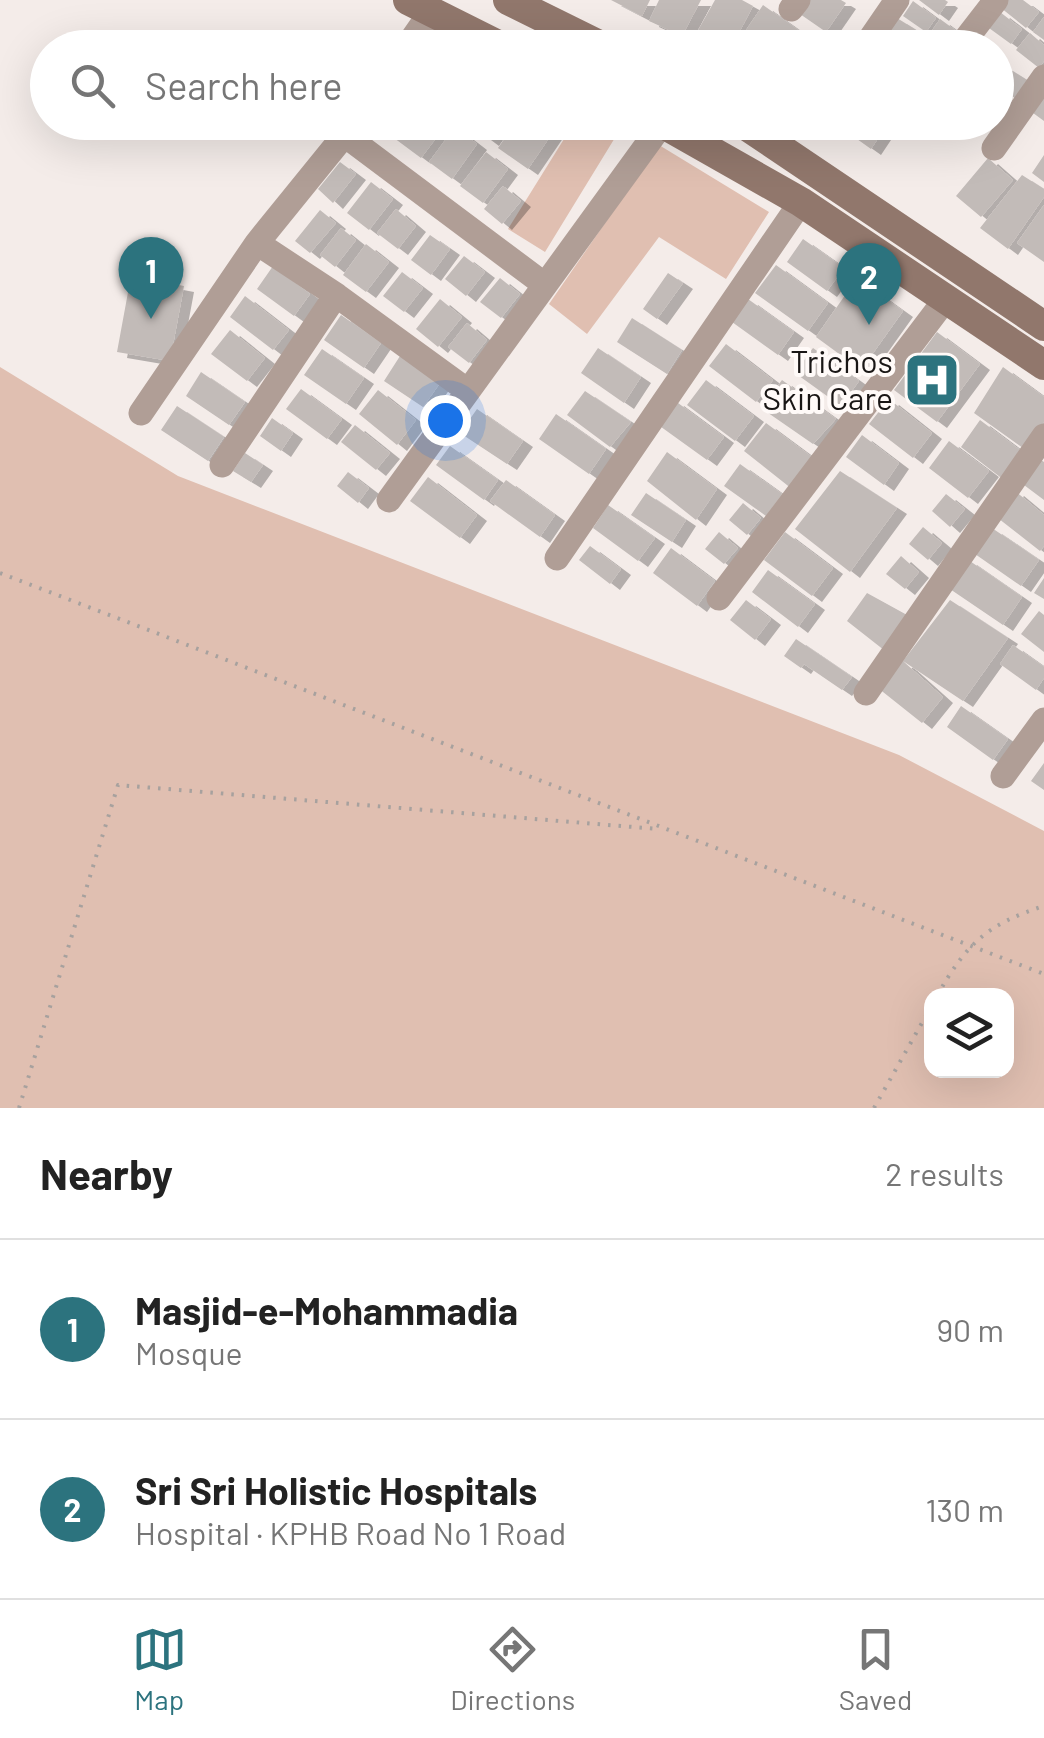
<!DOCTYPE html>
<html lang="en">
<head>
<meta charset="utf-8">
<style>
	:root { --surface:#fff; --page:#f6f6f6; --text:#222; --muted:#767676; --line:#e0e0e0; --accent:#2c737e }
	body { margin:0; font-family:Barlow,sans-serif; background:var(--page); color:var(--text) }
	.controls { position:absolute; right:30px; bottom:30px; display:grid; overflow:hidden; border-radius:20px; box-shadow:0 10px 40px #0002 }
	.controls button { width:90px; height:90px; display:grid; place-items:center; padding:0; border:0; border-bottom:2px solid var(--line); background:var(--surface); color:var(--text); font:50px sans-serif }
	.you { position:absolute; left:445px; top:420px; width:35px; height:35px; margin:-25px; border:8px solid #fff; border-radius:50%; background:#1a73e8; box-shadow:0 0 0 15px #1a73e833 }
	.badge { display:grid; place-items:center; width:65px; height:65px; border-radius:50%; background:var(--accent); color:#fff; font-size:32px; font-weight:700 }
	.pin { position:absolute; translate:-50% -82px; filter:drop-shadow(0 2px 5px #0008) }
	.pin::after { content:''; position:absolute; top:52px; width:35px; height:30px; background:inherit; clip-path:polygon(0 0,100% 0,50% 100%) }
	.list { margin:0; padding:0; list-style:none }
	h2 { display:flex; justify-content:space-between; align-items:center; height:130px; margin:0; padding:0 40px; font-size:42px }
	h2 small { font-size:32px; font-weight:400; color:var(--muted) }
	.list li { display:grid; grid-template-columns:65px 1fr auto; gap:30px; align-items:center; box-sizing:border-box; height:180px; padding:0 40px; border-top:2px solid var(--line) }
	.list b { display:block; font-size:38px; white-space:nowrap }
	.list p { margin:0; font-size:32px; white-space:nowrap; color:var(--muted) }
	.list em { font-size:32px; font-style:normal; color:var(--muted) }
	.icon { flex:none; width:55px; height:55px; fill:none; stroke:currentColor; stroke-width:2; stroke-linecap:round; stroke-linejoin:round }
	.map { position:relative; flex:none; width:1044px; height:1108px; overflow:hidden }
	.search { position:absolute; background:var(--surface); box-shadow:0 10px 40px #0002; left:30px; right:30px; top:30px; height:110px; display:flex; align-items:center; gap:25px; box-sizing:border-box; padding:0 35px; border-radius:55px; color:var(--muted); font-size:38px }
	.sheet { height:490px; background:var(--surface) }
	nav { display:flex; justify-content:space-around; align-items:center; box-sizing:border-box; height:140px; border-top:2px solid var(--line); background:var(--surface); font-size:28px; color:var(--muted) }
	nav a { display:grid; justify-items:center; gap:5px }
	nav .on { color:var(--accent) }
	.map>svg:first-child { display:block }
	.green { fill:#e0bfb1; fill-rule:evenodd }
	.building { fill:#c2bbb8; filter:url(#shadow) }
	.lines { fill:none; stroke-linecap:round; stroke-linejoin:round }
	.path { stroke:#a7a19e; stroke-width:4; stroke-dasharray:2.5 8; stroke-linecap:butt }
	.minor { stroke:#b09e96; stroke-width:25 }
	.secondary { stroke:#91776c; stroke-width:30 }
	.labels { text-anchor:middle; stroke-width:8; stroke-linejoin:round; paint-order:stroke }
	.poi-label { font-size:32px; fill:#191615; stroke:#fffaf8; text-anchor:end }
</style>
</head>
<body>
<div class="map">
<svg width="1044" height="1108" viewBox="0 0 1044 1108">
	<defs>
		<filter id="shadow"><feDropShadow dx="10" dy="6" stdDeviation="0" flood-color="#0004"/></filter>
	</defs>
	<rect width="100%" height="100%" fill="#f4ece9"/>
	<path class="green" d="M574,123h50l-79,129 -37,-23z
		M659,145l110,67 -43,67 -67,-42 -72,97 -38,-30z
		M0,367l178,109 721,279 145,76v277h-1044zM932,996h74v74h-74z"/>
	<path class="building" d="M611,0h39l-8,16z
		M659,0h42l-19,36 -33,-15z
		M715,0h27l11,6 -22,42h-28l-11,-7z
		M810,0h31l5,3 -20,29 -26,-18z
		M919,0h26l3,2 -9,13z
		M1008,0h15l16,12 -13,16 -25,-20z
		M913,1l23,17 -10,14 -23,-16z
		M763,5l38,27 -10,16h-57z
		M1000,12l22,17 -11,15 -22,-16z
		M1044,17v23l-11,-8z
		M897,18l24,15 -8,15 -25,-16z
		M940,19l22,16 -14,13 -19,-13z
		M1030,33l14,12v16l-5,7 -23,-18z
		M927,36l16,12h-25z
		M1003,65l24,15 -12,18 -19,-12v-11z
		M1044,96v25l-15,-11z
		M405,122h39l2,3 -25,33 -27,-20z
		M465,122h37l-13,18z
		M516,122h44l-32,47 -30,-21z
		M847,122h42l-18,27 -28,-20z
		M455,127l22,17 -25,35 -23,-17z
		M486,152l22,17 -25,34 -23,-17z
		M1044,155v27l-12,-9z
		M988,158l25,22 -32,37 -25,-21z
		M340,162l16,12 -23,29 -15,-14z
		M1022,175l22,14v8l-36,52 -28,-21z
		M371,182l22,17 -24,31 -22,-17z
		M503,186l18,15 -19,23 -18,-15z
		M1044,205v57l-27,-19z
		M396,209l20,17 -18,23 -21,-16z
		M320,210l16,13 -26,30 -15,-12z
		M341,228l15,12 -21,27 -15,-12z
		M430,235l20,14 -19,26 -20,-15z
		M803,239l41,29 -17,23 -40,-29z
		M366,244l23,18 -23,30 -23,-17z
		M464,256l21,16 -19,24 -21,-17z
		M776,265l52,38 -20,28 -53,-38z
		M273,266l37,28 -16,22 -37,-27z
		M402,272l21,16 -19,24 -21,-16z
		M668,273l15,10 -26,36 -14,-10z
		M131,276l53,10 -14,75 -53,-9z
		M500,278l20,16 -19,24 -21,-16z
		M857,278l46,33 -42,59 -45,-33z
		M245,296l44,34 -16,20 -43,-33z
		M440,299l22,18 -24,30 -22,-18z
		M748,299l46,33 -16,23 -46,-33z
		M341,315l40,28 -17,25 -40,-28z
		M632,318l50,32 -15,24 -50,-32z
		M467,323l20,17 -18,23 -21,-16z
		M230,330l35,28 -18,23 -36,-27z
		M937,332l43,32 -43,58 -43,-32z
		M726,344l47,36 -17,22 -47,-36z
		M598,348l43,29 -17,26 -43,-30z
		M813,348l46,33 -18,25 -46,-33z
		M322,349l42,29 -18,26 -42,-29z
		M400,356l40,27 -17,24 -39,-26z
		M1003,367l41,30v25l-21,26 -49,-35z
		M201,372l44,30 -16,23 -43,-29z
		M706,380l48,36 -19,25 -48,-36z
		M782,380l54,39 -23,25 -52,-36z
		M301,389l41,30 -15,20 -41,-30z
		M378,390l38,30 -19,25 -38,-31z
		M585,391l46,31 -21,25 -43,-32z
		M889,399l43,34 -19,25 -44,-34z
		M674,400l50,37 -17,23 -50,-36z
		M177,406l47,31 -16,24 -47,-31z
		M477,409l46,32 -16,23 -47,-31z
		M556,414l50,35 -17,25 -50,-35z
		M272,418l21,15 -12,18 -21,-15z
		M980,420l44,33 -20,27 -43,-33z
		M766,423l50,37 -24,29 -48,-38z
		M355,425l35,28 -14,17 -35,-28z
		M862,435l37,28 -15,22 -38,-28z
		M949,441l40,30 -21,27 -39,-30z
		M450,446l48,34 -14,20 -48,-35z
		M667,452l50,37 -21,31 -49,-39z
		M245,453l18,12 -12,17 -18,-11z
		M1038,458l6,4v38l-24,-18z
		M740,464l42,30 -16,22 -42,-30z
		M840,471l57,37 -47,64 -55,-43z
		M348,472l21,16 -11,15 -21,-17z
		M428,477l49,38 -17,23 -50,-37z
		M506,480l49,35 -15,22 -50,-36z
		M1014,490l30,25v31l-4,5 -46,-36z
		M646,493l40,27 -14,22 -41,-27z
		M946,494l19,15 -15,18 -18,-16z
		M743,503l18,15 -14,17 -18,-15z
		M608,505l47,33 -17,23 -45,-33z
		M923,527l19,16 -14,17 -19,-16z
		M992,528l47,32 -18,26 -46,-32z
		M719,532l19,16 -14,16 -19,-15z
		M785,532l48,36 -21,28 -48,-36z
		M590,546l31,23 -11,15 -31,-24z
		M671,548l44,33 -18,25 -44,-33z
		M901,556l18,16 -14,17 -19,-15z
		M967,559l55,38 -19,28 -56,-38z
		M768,570l47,34 -17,23 -46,-35z
		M1044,578v21l-10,-6z
		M867,593l40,22 -18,39 -42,-33z
		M746,600l25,19 -16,21 -25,-20z
		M950,600l58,38 -45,63 -60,-40z
		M1039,611l5,4v37l-23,-18z
		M796,639l56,38 -10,13 -38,-26 -3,4 -17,-12z
		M1013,645l31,22v11l-8,12 -36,-26z
		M903,661l40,36 -21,26 -44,-35z
		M961,706l47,33 -15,21 -46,-33z
		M1044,763v27l-13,-9z"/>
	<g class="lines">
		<path class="path" d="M0,573l1044,401
			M937,996c29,-52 50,-72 107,-90
			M19,1108l99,-323 540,44
			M874,1108l58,-103"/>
		<path class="minor" d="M791,9l7,-9
			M406,48l25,-36
			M864,48l33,-48
			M959,48l37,-48
			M346,136l199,149
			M994,148l50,-71
			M257,243l79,52 132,96
			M141,413l116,-170 98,-121
			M222,465l114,-170
			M389,500l273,-376
			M557,558l244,-356
			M719,598l226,-298
			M866,693l178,-257
			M1003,776l41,-56"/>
		<path class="secondary" d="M408,0l96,48
			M508,0l97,48
			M660,122l141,80 243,163
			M741,122l303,204"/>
	</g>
	<defs>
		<g id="hospital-square" transform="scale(2.875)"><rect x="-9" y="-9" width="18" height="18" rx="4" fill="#2c737e" stroke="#fffaf8"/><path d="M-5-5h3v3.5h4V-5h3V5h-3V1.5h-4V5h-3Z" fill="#fff"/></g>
	</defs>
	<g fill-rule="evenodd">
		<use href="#hospital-square" x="932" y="380"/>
	</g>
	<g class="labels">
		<g class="poi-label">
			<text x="893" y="373">Trichos<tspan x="893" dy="37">Skin Care</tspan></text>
		</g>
	</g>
</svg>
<div class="controls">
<button><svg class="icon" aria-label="layers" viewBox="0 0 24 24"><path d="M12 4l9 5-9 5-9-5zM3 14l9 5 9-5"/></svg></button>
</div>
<div class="you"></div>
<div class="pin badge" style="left:151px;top:319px">1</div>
<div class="pin badge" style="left:869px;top:325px">2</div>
<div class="search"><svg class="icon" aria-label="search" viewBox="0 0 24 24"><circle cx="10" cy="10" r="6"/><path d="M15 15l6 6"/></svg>Search here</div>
</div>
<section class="sheet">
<h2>Nearby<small>2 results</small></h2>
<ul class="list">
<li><span class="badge">1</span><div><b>Masjid-e-Mohammadia</b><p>Mosque</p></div><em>90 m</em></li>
<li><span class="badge">2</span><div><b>Sri Sri Holistic Hospitals</b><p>Hospital · KPHB Road No 1 Road</p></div><em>130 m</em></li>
</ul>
</section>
<nav>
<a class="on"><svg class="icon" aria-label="map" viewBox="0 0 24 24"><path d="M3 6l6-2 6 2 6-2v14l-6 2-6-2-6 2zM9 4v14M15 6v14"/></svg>Map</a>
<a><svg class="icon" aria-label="directions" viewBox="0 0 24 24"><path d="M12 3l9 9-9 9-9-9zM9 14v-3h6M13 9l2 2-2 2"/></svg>Directions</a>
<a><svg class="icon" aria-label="saved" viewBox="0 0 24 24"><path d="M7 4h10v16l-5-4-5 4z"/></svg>Saved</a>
</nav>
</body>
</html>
